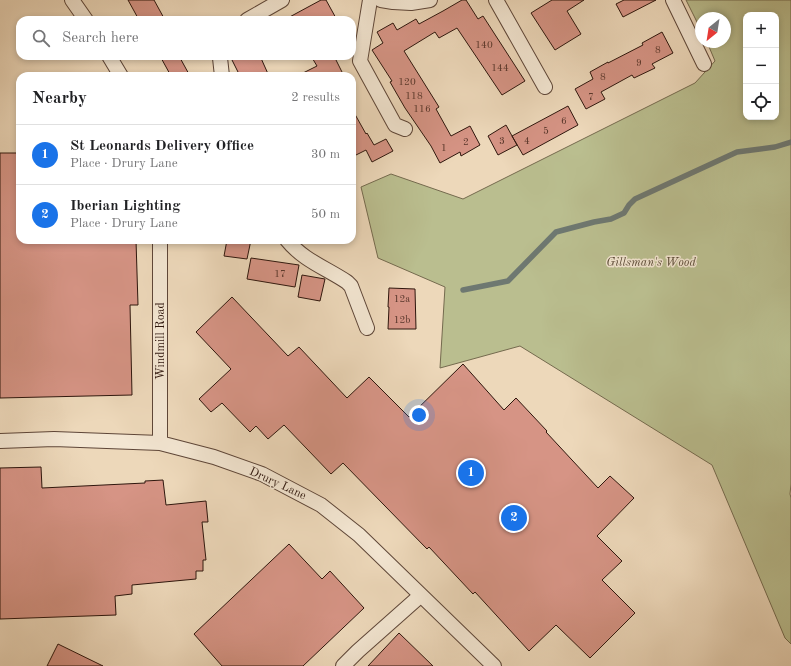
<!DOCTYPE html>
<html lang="en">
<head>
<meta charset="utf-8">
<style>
	:root { --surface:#fff; --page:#f6f6f6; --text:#202124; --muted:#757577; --line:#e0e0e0; --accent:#1a73e8 }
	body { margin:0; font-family:"Old Standard TT",serif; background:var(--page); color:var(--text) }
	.controls { position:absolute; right:12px; top:12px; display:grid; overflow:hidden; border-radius:8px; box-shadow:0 2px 6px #0003 }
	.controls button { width:36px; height:36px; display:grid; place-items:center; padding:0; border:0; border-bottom:1px solid var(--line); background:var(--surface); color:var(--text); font:20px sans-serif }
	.compass { position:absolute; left:695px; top:12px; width:36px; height:36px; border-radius:50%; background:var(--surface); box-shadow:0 2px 6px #0003; rotate:210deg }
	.you { position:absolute; left:419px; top:415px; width:14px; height:14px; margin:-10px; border:3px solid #fff; border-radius:50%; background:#1a73e8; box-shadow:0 0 0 6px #1a73e833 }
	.badge { display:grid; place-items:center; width:26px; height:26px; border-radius:50%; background:var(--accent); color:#fff; font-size:13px; font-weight:700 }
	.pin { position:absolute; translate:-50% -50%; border:2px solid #fff; box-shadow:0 1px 4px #0006 }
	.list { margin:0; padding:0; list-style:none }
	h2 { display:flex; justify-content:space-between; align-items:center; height:52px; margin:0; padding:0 16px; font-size:17px }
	h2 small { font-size:13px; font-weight:400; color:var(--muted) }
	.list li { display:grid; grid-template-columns:26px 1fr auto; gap:12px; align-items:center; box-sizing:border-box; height:60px; padding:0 16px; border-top:1px solid var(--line) }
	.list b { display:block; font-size:15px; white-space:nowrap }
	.list p { margin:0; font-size:13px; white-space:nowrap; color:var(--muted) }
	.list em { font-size:13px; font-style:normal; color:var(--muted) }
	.icon { flex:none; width:22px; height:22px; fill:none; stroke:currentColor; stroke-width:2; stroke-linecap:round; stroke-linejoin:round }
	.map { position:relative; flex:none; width:791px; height:666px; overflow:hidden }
	.search { position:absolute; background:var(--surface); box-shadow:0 2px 6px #0003; left:16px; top:16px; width:340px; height:44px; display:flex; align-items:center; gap:10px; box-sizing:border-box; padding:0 14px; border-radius:12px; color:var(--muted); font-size:15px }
	.panel { position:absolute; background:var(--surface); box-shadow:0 2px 6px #0003; left:16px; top:72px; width:340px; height:172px; border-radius:12px }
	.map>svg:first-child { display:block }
	.green { fill:#babe8f; stroke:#746a4e; fill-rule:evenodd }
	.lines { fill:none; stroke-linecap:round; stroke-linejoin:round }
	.stream { stroke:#6e7871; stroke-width:5.5 }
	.building { fill:#d69485; stroke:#2e160d }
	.street-casing { stroke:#5e4638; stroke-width:16 }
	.street { stroke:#f3e6d2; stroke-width:14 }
	.labels { text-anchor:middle; stroke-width:3; stroke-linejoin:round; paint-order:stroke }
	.number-label { font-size:10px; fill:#58362b }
	.park-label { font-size:12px; font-style:italic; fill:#584834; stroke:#f3e6d2 }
	.street-label { font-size:12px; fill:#2e160d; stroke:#f3e6d2 }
</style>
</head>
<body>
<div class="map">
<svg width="791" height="666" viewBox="0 0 791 666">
	<rect width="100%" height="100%" fill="#edd8ba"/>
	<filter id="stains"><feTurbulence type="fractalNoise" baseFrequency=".005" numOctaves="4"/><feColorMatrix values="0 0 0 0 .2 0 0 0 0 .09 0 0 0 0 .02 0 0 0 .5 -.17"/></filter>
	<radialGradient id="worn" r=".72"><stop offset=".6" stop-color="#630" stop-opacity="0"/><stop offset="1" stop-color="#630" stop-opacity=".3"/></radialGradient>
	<path class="green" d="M686,0h105v484l-1,10 1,4v146l-6,-6 -73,-173 -192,-119 -80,22 5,-81 -67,-29 -17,-71 30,-13 72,25 232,-116 20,-22 -8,-19h18v-24h-24v12zM746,15h30v102h-30z"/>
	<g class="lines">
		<path class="stream" d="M463,290l45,-9 48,-49 38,-10 17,-3 13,-6 5,-8 6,-6 102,-47 38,-5 16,-5"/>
	</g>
	<path class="building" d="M128,0h26l11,20h-26z
		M321,0h5l11,20h-53z
		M462,0h4l12,19 5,-3 42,65 -23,14 -45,-67 -18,10 -4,-6 -31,19 35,56 -3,2 15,27 19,-10 10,19 -19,11 -1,-4 -20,11 -9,-17 -26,-38 -15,-26 2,-1 -20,-31 11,-7 -6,-11 16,-9 4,7 19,-11 3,5 24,-13z
		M552,0h32l-17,11 14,23 -26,16 -24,-37z
		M624,0h32l-33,17 -7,-13z
		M662,32l11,21 -21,11 3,4 -21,10 -2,-3 -31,17 4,7 -19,10 -11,-20 18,-10 -3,-7 18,-10v1l35,-18 -1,-2z
		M160,56h19l11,20h-19z
		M230,56h30l9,20h-29z
		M311,56h23l10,20h-47l20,-10z
		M568,106l10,19 -55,30 -11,-19z
		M352,109l14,25 1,-1 7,12 12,-6 7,12 -21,11 -6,-12 -14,7z
		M506,125l11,20 -19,10 -10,-19z
		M0,153h20v87h116l2,65h-8l2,90 -132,3z
		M227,240h24l-4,19 -23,-3z
		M251,258l48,7 -4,22 -48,-8z
		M302,275l23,4 -5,22 -22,-4z
		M389,288l26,1 1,40h-28l1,-22h-1z
		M232,297l56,59 11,-9 48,51 22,-21 40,40 54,-53 41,46 12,-12 31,33 -1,1 52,56 12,-12 24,22 -37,38 25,25 -20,19 33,33 -45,45 -34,-33 -27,26 -54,-59 -2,2 -44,-47 -2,2 -84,-86 -12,11 -47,-49 -16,14 -12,-13 -6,6 -28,-29 -11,9 -12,-13 32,-30 -35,-37z
		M41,467l1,21 103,-5v-2l18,-1 3,25 40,-4 2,21h-6l4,38h-3v11h-7v8l-64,6v9l-17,2 1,19 -116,4v-151z
		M289,544l33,35 8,-8 34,37 -61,58h-81l-28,-32z
		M399,633l34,33h-65z
		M58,644l45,22h-56z"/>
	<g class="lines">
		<g class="street-casing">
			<path id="street" d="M72,0l14,20
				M370,0l-10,61 35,64 10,4
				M381,0l12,2 18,1 19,-3
				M496,0l49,87
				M673,0l31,64
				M247,20l35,-20
				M109,56l12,20
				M220,56v2l2,18
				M160,240v203
				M287,240c16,20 39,28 60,42l4,4 16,42
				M0,441l54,-2 106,4 54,14 48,17 59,31 38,30 135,131
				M343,666l15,-15 62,-55"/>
		</g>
		<use href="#street" class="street"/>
	</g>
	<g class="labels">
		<g class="number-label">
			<text x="484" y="48">140</text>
			<text x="658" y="53">8</text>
			<text x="639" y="66">9</text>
			<text x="500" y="71">144</text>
			<text x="603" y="80">8</text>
			<text x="407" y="85">120</text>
			<text x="414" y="99">118</text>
			<text x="591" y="100">7</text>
			<text x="422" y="112">116</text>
			<text x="564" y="124">6</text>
			<text x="546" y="134">5</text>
			<text x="502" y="144">3</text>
			<text x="527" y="144">4</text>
			<text x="466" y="145">2</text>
			<text x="444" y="151">1</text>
			<text x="280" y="277">17</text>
			<text x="402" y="302">12a</text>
			<text x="402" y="323">12b</text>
		</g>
		<g class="park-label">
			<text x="651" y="266">Gillsman's Wood</text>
		</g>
		<g class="street-label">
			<text transform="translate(160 341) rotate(-90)" y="4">Windmill Road</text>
			<text transform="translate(278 483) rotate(25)" y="4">Drury Lane</text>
		</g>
	</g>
	<rect width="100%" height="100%" filter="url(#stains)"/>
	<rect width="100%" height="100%" fill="url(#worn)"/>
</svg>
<div class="controls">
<button>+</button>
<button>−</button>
<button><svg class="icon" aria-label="locate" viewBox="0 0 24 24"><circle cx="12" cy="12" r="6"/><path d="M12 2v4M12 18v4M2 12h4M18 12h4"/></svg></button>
</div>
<svg class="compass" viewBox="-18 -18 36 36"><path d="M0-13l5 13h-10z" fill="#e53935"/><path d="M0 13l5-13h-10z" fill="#757577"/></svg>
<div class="you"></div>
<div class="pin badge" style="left:471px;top:473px">1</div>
<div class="pin badge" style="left:514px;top:518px">2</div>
<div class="search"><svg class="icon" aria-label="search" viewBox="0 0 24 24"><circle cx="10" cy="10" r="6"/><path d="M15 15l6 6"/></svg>Search here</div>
<section class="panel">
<h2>Nearby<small>2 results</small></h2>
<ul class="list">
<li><span class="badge">1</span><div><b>St Leonards Delivery Office</b><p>Place · Drury Lane</p></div><em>30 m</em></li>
<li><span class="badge">2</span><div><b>Iberian Lighting</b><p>Place · Drury Lane</p></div><em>50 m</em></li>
</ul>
</section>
</div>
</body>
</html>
